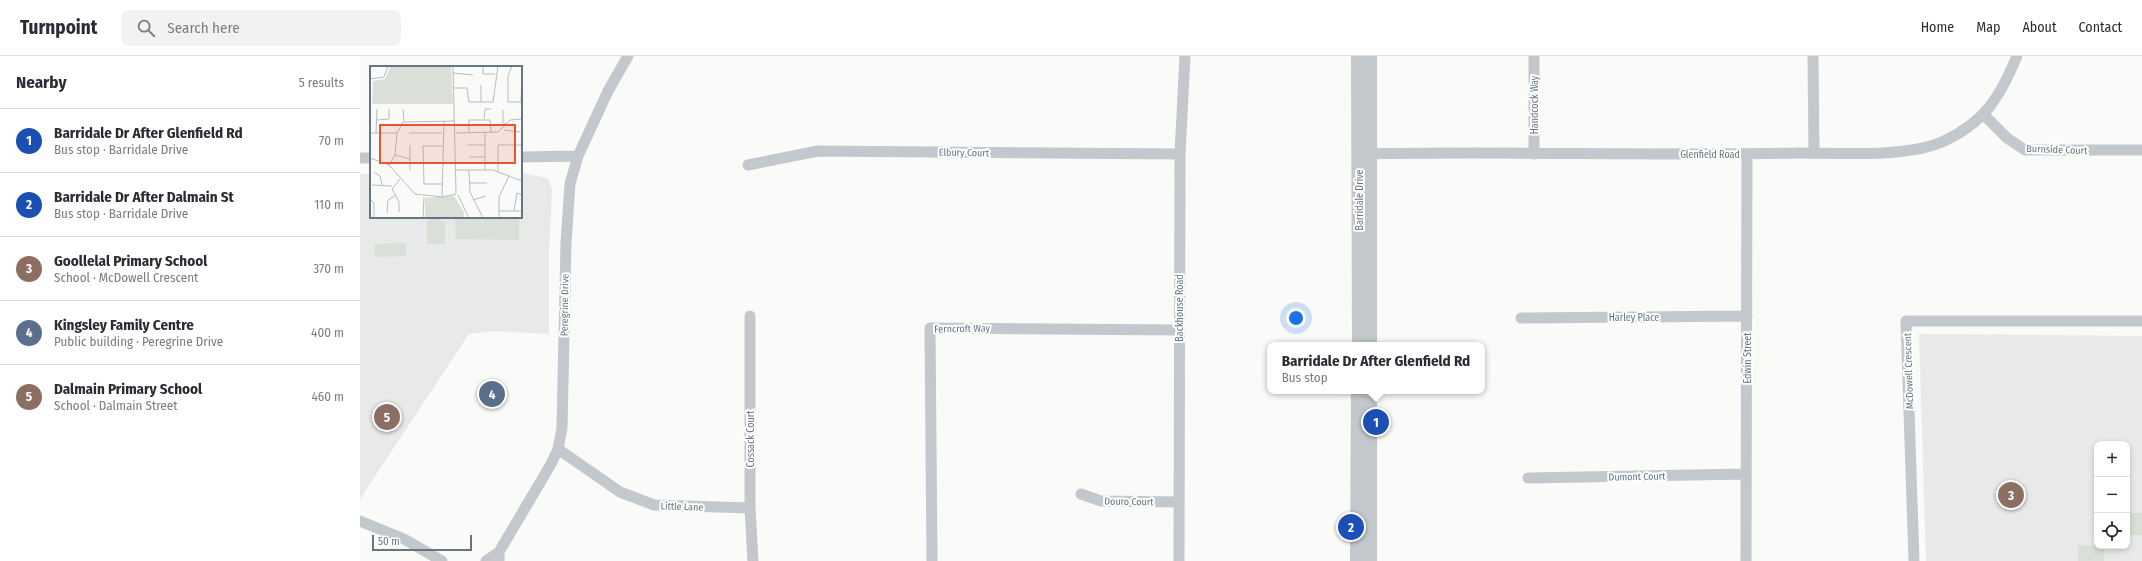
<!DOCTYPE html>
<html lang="en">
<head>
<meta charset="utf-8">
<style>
	:root { --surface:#fff; --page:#f2f2f3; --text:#2b2b33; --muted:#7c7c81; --line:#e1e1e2; --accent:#2563eb }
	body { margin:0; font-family:"Fira Sans Condensed",sans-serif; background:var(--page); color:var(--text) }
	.controls { position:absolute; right:12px; bottom:12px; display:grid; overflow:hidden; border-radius:8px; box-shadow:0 2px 6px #0003 }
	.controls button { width:36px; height:36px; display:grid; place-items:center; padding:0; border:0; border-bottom:1px solid var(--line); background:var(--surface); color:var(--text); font:20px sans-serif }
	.scale { position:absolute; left:12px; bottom:10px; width:100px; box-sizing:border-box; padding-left:4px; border:2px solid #657683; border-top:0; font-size:11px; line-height:14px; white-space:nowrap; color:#657683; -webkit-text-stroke:3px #fff; paint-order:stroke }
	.you { position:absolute; left:936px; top:262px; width:14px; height:14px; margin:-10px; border:3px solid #fff; border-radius:50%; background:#1a73e8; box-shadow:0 0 0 6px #1a73e833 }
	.badge { display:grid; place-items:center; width:26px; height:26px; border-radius:50%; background:var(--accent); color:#fff; font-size:13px; font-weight:700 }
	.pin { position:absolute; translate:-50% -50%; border:2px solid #fff; box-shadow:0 1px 4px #0006 }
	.popup { position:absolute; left:907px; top:286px; width:218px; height:52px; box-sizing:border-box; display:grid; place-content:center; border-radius:8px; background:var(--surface); filter:drop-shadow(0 1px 3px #0005); font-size:13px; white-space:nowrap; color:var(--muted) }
	.popup b { font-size:15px; color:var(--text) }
	.popup::after { content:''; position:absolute; left:50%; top:100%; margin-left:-8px; border:8px solid transparent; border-top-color:var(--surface) }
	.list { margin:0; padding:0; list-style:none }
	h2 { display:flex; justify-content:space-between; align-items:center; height:52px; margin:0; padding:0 16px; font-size:17px }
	h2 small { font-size:13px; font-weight:400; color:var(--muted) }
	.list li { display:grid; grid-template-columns:26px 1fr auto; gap:12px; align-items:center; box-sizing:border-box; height:64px; padding:0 16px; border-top:1px solid var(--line) }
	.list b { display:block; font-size:15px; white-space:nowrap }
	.list p { margin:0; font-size:13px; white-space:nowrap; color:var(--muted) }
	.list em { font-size:13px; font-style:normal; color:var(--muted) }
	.icon { flex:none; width:22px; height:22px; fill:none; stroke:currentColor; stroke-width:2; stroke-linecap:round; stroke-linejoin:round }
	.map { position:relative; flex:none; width:1782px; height:505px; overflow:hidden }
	header { display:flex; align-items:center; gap:24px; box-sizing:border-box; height:56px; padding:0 20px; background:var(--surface); border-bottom:1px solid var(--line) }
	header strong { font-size:19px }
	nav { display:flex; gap:22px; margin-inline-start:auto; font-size:14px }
	.search { width:280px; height:36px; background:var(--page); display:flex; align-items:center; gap:10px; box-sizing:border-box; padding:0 14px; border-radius:8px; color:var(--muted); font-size:15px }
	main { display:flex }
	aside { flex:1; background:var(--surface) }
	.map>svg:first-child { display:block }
	.built { fill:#e8e9e9; fill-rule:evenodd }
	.green { fill:#dadfd7 }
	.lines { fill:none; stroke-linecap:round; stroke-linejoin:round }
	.minor { stroke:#c3c8cc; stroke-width:11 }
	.tertiary { stroke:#c3c8cc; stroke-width:14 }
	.labels { text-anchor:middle; stroke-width:4; stroke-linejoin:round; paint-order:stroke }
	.street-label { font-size:10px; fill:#657683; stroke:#fff }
	.inset-road { fill:none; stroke:#b5bdc2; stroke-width:1 }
	.view { fill:#e4572e; fill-opacity:0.15; stroke:#e4572e; stroke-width:2 }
	.inset-edge { fill:none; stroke:#657683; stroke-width:2 }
</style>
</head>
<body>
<header>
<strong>Turnpoint</strong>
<div class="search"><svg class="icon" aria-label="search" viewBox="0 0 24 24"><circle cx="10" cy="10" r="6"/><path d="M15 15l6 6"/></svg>Search here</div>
<nav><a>Home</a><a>Map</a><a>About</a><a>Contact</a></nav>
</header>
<main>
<aside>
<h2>Nearby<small>5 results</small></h2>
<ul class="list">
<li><span class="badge" style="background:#1a4fb4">1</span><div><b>Barridale Dr After Glenfield Rd</b><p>Bus stop · Barridale Drive</p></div><em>70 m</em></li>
<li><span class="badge" style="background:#1a4fb4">2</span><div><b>Barridale Dr After Dalmain St</b><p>Bus stop · Barridale Drive</p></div><em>110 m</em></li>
<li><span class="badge" style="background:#8d6e63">3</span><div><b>Goollelal Primary School</b><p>School · McDowell Crescent</p></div><em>370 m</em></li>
<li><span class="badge" style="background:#5c6f8a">4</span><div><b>Kingsley Family Centre</b><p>Public building · Peregrine Drive</p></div><em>400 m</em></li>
<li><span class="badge" style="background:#8d6e63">5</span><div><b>Dalmain Primary School</b><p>School · Dalmain Street</p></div><em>460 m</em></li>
</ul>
</aside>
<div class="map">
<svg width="1782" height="505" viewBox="0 0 1782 505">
	<rect width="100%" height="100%" fill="#fafaf8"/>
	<path class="built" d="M161,117l27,5 4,12 -3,64v80l-55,-3 -25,3 -109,165v-325h11v43h150z
		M1559,278l223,2v225h-216zM1737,388h30v102h-30z"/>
	<path class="green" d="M69,161h10v4h6v23h-18v-23h2z
		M95,161h64v23l-63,-1z
		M46,187v13l-32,1 1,-13z
		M1769,457h13v22h-12z
		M1718,489l26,1v15h-26z"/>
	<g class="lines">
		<path class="minor" d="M1174,0v98
			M1453,0l1,97
			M1624,59l23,23 18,12h117
			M1002,98c145,-3 291,2 436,-1 41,0 110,5 146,-12 41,-19 56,-44 73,-85
			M161,101l57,-1
			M0,102h11
			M388,109l70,-14 362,3
			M390,260v192l3,53
			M1161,262l226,-2
			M198,393l62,43 34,13 96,3
			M1168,422l218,-4
			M721,438l20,7 77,1
			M0,465l44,18 38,22
			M126,505l13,-9
			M139,505v-9l52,-88 7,-15 4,-21 4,-185 4,-59 8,-28 30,-65 20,-35
			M572,505l-2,-233 249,2
			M819,505l1,-407 5,-98
			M1386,505l1,-407
			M1554,505l-8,-240h236"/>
		<path class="tertiary" d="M998,0l1,289
			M1010,0v289
			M997,505l1,-170
			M1010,505v-170"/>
	</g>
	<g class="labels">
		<g class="street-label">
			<text transform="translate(1174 49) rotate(-90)" y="4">Handcock Way</text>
			<text transform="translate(1697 93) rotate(2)" y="4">Burnside Court</text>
			<text transform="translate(604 96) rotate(1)" y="4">Elbury Court</text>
			<text x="1350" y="102">Glenfield Road</text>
			<text transform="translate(999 144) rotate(-90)" y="4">Barridale Drive</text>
			<text transform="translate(204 249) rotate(-89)" y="4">Peregrine Drive</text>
			<text transform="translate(819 252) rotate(-90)" y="4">Backhouse Road</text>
			<text x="1274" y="265">Harley Place</text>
			<text transform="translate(602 272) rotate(-1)" y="4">Ferncroft Way</text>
			<text transform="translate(1387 302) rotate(-90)" y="4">Edwin Street</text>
			<text transform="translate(1548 315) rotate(-92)" y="4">McDowell Crescent</text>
			<text transform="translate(390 383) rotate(-90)" y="4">Cossack Court</text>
			<text transform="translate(1277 420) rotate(-1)" y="4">Dumont Court</text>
			<text transform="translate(769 445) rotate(1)" y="4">Douro Court</text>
			<text transform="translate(322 450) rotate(2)" y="4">Little Lane</text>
		</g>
	</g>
	<g transform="translate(10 10)">
		<rect width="152" height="152" fill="#fafaf8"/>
		<path d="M21,0h60l2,38h-81l1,-23 12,-2zM84,130l11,18 -3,4h-37v-20z" fill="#dadfd7"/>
		<path class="inset-road" d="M83,0l3,127M113,0v8h12M142,0l-4,10v26h13l1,-26M83,7l20,2M0,13l14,-2 4,-11M83,22h14l2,14h24l5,-36M111,36v-17M33,43l1,12M133,44v12l3,3M114,53l1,-10h6M7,54l12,-1v-10M134,64l16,2M0,67h27M6,67l1,-24M39,67h33M86,67l42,-1 12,-12 12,-1M99,67v-13h21l1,12M40,79v25M98,79h17M72,80h-19l1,38h18M25,89l15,4M99,91h16M0,92l19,7 26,29 27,3 14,-3M19,100l6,-11 2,-22 6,-11 52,-1M86,104h37l29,11M99,104l1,22 13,26M115,104v-37M128,105v-26h24M4,106l6,4 2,9M99,117h18M2,119l20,1M88,129l11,23M72,131l2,-76M0,133l4,4v15M103,134l13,-4M129,145h23M144,145l3,-18 5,2M29,146v-10l-7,-13 8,-10M17,147l1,-13 8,-5M53,152l1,-21M129,152v-21l10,-21"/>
		<path class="view" d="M10,59h135v38h-135z"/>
		<rect width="152" height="152" class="inset-edge"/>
	</g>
</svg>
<div class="controls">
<button>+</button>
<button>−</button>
<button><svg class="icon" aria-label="locate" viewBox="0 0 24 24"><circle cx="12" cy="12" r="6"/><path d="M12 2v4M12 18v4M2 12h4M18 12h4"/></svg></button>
</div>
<div class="scale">50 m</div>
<div class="you"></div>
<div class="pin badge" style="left:1016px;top:366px;background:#1a4fb4">1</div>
<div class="popup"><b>Barridale Dr After Glenfield Rd</b>Bus stop</div>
<div class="pin badge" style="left:991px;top:471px;background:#1a4fb4">2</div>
<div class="pin badge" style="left:1651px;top:439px;background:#8d6e63">3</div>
<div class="pin badge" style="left:132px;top:338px;background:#5c6f8a">4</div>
<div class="pin badge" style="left:27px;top:361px;background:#8d6e63">5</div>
</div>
</main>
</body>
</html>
